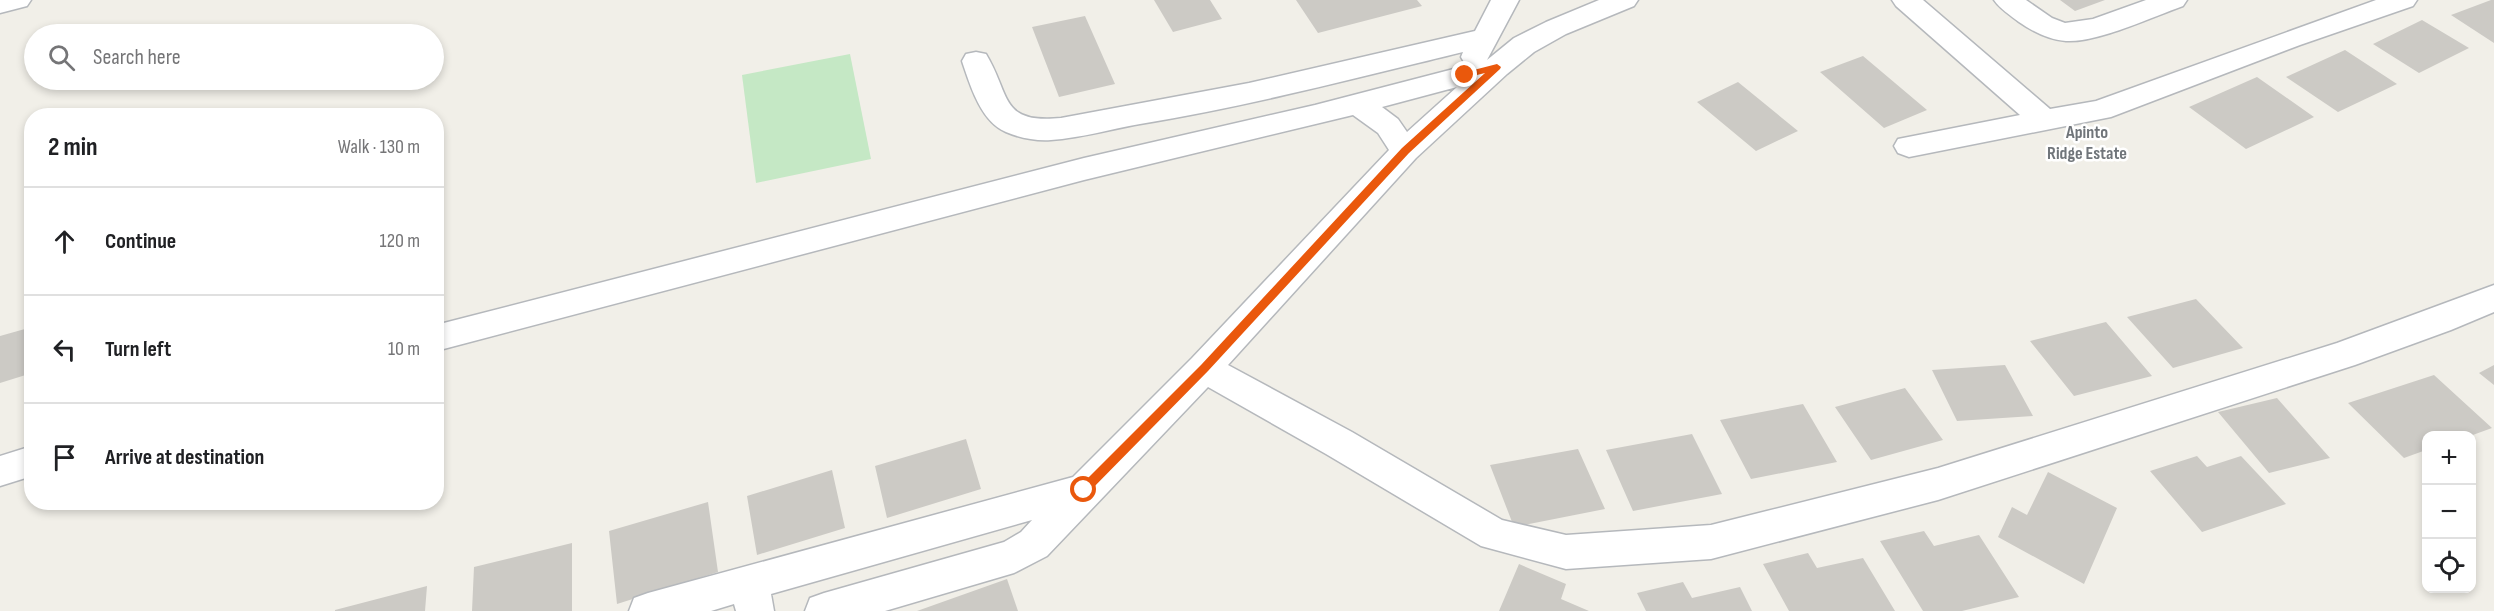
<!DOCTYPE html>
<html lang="en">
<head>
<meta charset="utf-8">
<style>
	:root { --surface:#fff; --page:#f2f2f2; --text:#202124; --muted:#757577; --line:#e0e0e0 }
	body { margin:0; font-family:"Sofia Sans Condensed",sans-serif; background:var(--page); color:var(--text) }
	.controls { position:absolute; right:18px; bottom:18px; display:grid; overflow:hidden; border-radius:12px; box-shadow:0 3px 9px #0003 }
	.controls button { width:54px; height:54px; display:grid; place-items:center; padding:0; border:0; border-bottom:2px solid var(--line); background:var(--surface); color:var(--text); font:30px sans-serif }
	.stop { position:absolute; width:18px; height:18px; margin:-14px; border:4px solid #ea580c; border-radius:50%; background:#fff }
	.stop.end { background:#ea580c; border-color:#fff; box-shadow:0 2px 6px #0008 }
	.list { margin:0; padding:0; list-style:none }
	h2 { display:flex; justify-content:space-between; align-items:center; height:78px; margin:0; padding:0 24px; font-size:26px }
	h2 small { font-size:20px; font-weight:400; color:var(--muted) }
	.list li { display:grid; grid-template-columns:39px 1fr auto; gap:18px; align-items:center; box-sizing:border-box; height:108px; padding:0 24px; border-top:2px solid var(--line) }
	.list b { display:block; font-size:22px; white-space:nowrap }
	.list em { font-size:20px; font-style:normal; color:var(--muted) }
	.icon { flex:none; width:33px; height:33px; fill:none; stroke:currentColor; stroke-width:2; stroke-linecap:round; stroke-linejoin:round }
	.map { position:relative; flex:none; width:2494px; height:611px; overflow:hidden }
	.search { position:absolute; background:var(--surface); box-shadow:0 3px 9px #0003; left:24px; top:24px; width:420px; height:66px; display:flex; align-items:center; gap:15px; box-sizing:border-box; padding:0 21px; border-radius:33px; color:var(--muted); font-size:22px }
	.panel { position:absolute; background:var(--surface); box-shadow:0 3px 9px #0003; left:24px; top:108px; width:420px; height:402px; border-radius:24px }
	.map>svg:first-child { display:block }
	.green { fill:#c5e8c5 }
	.building { fill:#cccac5 }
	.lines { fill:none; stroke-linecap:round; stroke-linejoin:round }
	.minor-casing { stroke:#b5b8bc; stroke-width:3 }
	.minor { fill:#fff; fill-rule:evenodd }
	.route { fill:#ea580c }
	.labels { text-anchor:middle; stroke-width:5; stroke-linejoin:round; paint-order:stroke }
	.neighbourhood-label { font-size:18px; font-weight:bold; fill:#70757a; stroke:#fff }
</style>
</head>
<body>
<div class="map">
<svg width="2494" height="611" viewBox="0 0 2494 611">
	<rect width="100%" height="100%" fill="#f1efe8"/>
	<path class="green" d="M850,54l21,105 -115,24 -14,-108z"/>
	<path class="building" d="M1154,0h56l12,19 -49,13z
		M1296,0h121l5,6 -104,27z
		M2060,0h45l-30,11z
		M2491,0h3v43l-43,-28z
		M1085,16l30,68 -56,13 -27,-70z
		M2422,20l47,28 -50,25 -46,-29z
		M2345,50l52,34 -59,28 -52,-35z
		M1863,56l64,54 -43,18 -64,-56z
		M2257,77l57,40 -68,32 -57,-42z
		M1738,82l60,49 -42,20 -59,-49z
		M2196,299l47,49 -70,20 -46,-51z
		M2106,322l46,54 -78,20 -44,-55z
		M32,327v46l-32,10v-47z
		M2005,365l28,51 -76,5 -25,-51z
		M2494,365v20l-15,-12z
		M2434,375l58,53 -22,8h-44v14l-22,8 -56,-55z
		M1905,388l38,52 -72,20 -36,-53z
		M2277,398l53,60 -61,15 -51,-61z
		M1803,404l34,58 -86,17 -31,-59z
		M1692,434l30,60 -89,17 -27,-61z
		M966,439l15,50 -94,29 -12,-52z
		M1578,449l27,60 -91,18 -24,-62z
		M2197,456l10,11 34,-11 45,48 -84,28 -52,-61z
		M832,470l13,58 -88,27 -10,-59z
		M2048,472l69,36 -33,76 -86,-47 14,-30 15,8z
		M708,502l10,70 -101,32 -8,-73z
		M1924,531l10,15 45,-11 40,62 -57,14h-39l-43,-70z
		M572,543v68h-100l2,-44z
		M1808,553l9,15 46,-10 32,53h-106l-26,-47z
		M1519,564l47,20 -5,15 28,12h-90z
		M1007,579l11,32h-101z
		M1683,582l9,16 48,-11 12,24h-106l-9,-18z
		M427,586l-2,25h-90v-1z"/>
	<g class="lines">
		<g class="minor-casing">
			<path id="minor" d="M0,0h31l-4,6 -27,7z
				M1491,0h28l-32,60 27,-22 32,-16 53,-22h39l-4,6 -68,28 -32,18 -27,22 -91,84 -188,207 124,67 150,88 64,15 145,-10 227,-57 399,-125 157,-58v27l-43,18 -96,35 -417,135 -227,59 -145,10 -85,-23 -155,-92 -118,-67 -161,169 -33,17 -129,38h-80l5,-13 14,-5 180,-51 17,-10 11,-12 -261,74 3,17h-38l-2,-7 -23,7h-82l5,-13 14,-5 425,-116 119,-119 197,-208 -11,-17 -25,-18 -269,65 -648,171v-26l648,-167 231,-53 154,-40 -4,-1 -4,-7 2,-5c-107,26 -214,54 -323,72 -29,5 -59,14 -89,16 -15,1 -31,-2 -45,-8 -25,-10 -36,-47 -44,-71l4,-7 10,-2 10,2c25,41 13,70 75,64l188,-35 226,-52zM1457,87l-50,45 -9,-13 -16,-12z
				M1892,0h31l127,109 46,-8 280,-101h41l-4,6 -113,39 -189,72 -202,40 -11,-4 -4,-7 4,-7 122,-24 -124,-109z
				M1994,0h32l26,18 13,5 28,-4 53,-19h41l-4,6c-31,11 -86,37 -117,35 -17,-1 -34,-10 -47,-19 -9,-7 -19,-13 -25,-22z
				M32,446v30l-32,10v-30z"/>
		</g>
		<use href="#minor" class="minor"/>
	</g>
	<path class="route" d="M1497,64l4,3 -1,2 -91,84 -201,218 -120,122h-8v-7l121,-121 201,-217 83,-75 -20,5 -3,-1v-4z"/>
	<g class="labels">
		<g class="neighbourhood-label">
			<text x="2087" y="138">Apinto<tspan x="2087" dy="21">Ridge Estate</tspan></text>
		</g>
	</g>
</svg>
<div class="controls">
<button>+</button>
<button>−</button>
<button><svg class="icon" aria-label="locate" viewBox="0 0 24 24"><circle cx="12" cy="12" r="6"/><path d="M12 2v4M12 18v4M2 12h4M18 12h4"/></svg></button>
</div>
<div class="stop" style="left:1084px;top:490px"></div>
<div class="stop end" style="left:1465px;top:75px"></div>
<div class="search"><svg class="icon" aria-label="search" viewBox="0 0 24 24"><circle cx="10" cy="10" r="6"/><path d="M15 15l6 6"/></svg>Search here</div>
<section class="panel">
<h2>2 min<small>Walk · 130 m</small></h2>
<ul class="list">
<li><svg class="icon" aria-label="ahead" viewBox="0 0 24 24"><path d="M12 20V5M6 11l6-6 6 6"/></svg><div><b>Continue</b></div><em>120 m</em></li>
<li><svg class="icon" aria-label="left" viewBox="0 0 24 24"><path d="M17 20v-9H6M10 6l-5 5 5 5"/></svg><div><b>Turn left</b></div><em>10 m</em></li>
<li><svg class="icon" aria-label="arrive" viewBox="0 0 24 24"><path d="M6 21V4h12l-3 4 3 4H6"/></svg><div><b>Arrive at destination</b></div></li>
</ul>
</section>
</div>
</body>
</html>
